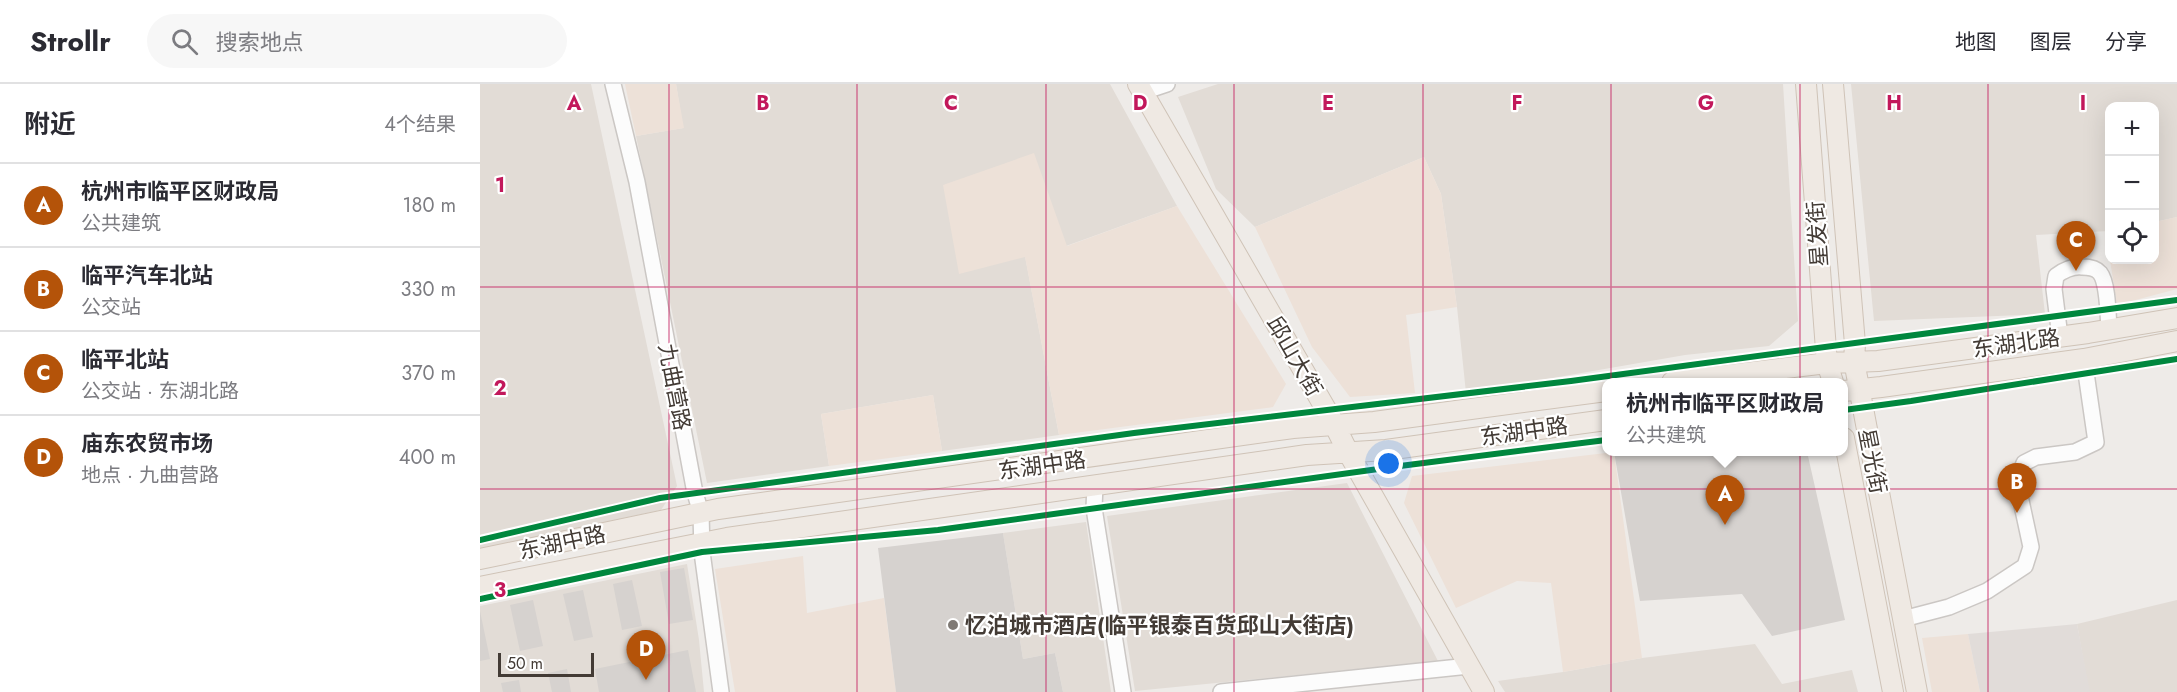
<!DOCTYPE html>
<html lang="zh">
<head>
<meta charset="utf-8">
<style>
	:root { --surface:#fff; --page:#f7f7f7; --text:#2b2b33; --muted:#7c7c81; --line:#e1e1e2; --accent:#b45309 }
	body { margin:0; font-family:Jost,"Noto Sans SC",sans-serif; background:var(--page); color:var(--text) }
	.controls { position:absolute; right:18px; top:18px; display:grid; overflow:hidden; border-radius:12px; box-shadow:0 6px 24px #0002 }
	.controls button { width:54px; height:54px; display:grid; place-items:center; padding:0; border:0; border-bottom:2px solid var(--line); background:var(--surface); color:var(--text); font:30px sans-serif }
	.scale { position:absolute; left:18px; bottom:15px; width:96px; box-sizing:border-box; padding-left:6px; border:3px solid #433b35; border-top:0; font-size:16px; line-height:21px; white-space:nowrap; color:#433b35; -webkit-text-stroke:4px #fff; paint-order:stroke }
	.you { position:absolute; left:909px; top:380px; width:21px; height:21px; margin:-15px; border:4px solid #fff; border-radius:50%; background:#1a73e8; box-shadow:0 0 0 9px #1a73e833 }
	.badge { display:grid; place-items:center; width:39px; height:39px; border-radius:50%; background:var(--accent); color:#fff; font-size:20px; font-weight:700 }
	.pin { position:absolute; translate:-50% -50px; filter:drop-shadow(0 2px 3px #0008) }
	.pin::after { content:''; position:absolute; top:32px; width:21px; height:18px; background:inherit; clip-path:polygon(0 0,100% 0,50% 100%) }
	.popup { position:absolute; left:1122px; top:294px; width:246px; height:78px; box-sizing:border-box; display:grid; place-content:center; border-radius:12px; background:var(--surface); filter:drop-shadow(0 2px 4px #0005); font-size:20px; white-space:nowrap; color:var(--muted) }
	.popup b { font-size:22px; color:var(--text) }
	.popup::after { content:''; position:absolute; left:50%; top:100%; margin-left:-12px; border:12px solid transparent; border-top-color:var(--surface) }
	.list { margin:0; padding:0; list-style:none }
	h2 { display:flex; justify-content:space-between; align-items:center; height:78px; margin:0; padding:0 24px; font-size:26px }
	h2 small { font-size:20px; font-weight:400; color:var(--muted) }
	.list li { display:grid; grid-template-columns:39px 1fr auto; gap:18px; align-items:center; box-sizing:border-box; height:84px; padding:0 24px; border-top:2px solid var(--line) }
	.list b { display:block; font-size:22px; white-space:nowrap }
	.list p { margin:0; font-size:20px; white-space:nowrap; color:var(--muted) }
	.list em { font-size:20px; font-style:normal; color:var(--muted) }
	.icon { flex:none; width:33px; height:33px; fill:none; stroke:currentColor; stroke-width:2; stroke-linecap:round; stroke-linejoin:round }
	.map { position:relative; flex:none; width:1697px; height:608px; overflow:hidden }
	header { display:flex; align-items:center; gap:36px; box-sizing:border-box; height:84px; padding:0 30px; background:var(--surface); border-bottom:2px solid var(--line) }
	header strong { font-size:28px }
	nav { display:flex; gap:33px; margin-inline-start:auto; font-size:21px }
	.search { width:420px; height:54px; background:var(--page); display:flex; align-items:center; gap:15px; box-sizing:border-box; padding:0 21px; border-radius:33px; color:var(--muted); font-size:22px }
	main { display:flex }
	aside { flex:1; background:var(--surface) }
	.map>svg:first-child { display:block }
	.residential { fill:#e2dcd6 }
	.commercial { fill:#ede1d8 }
	.industrial { fill:#e1dcd9 }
	.building { fill:#d6d2cf }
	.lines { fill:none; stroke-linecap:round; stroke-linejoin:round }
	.minor-casing { stroke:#cbc7c4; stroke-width:18 }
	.major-casing { stroke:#cfc3b7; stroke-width:22 }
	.minor { stroke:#fcfcfc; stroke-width:15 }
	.major { stroke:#efe9e3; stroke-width:20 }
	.cycleway-casing { stroke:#fff; stroke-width:10 }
	.cycleway { stroke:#00873e; stroke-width:6 }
	.grid { fill:none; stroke:#c2185b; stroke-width:1.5; stroke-opacity:0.55 }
	.poi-dot { fill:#7f7974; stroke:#fff; stroke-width:2 }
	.labels { text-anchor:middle; stroke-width:4.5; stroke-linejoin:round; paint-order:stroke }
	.street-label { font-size:22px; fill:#433b35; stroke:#fff }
	.poi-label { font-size:22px; font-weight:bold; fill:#433b35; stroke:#fff; text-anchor:start }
	.grid-label { font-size:20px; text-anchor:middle; font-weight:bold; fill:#c2185b; stroke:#fff; stroke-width:4.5; stroke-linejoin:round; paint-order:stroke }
</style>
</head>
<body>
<header>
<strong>Strollr</strong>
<div class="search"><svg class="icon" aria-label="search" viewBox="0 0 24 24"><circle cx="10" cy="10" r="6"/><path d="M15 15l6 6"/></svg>搜索地点</div>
<nav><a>地图</a><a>图层</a><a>分享</a></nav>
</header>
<main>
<aside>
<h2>附近<small>4个结果</small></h2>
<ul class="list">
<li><span class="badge">A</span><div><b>杭州市临平区财政局</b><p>公共建筑</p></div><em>180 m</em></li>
<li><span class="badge">B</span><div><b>临平汽车北站</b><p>公交站</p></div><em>330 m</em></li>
<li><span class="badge">C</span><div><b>临平北站</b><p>公交站 · 东湖北路</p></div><em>370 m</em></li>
<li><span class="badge">D</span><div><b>庙东农贸市场</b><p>地点 · 九曲营路</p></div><em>400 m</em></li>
</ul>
</aside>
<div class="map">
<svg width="1697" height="608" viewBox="0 0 1697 608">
	<rect width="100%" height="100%" fill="#eeebe8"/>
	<path class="residential" d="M0,0h111l86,402 -16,24 -181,39z
		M196,0h434l67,122 -111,40 -41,10 34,179 -117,16 -9,-56 -112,19 8,52 -122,17 -71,-347 47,-8z
		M738,0h565l15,237 -29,25 -84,9 -219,38 -9,-86 -16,-113 -17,-37 -169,70 -39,-38 -38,-92z
		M1371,0h326v133l-22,5 -1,-116h-44l-1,125 -73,4 9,79 -171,7z
		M867,399l91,178 -303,30 -28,-175z
		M606,438l25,170h-48l-8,-39 -32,6 -20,-126z
		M207,480l12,76 5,52h-224v-86z
		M1697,516v92h-88l-12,-68z
		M1275,560l27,40 70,-14 6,22h-353l-7,-11 65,-9 79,-14z"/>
	<path class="commercial" d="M145,0h51l8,44 -48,8z
		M554,69l33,93 110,-40 109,178 -13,23 -214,28 -34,-178 -66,17 -16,-89z
		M944,73l17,37 16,113 -51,8 9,78 -65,4 -38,-50 -57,-120z
		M1697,133v72l-60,16 -7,-45h44l1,-38z
		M453,311l9,56 -113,15 -8,-52z
		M1134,368l28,206 -79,14 -12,-89 -34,-2 -61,27 -52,-105 8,-27z
		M323,472l4,57 77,-15 12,94h-161l-20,-123z
		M1488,550l12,58h-48l-10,-54z"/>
	<path class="industrial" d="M1597,540l13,68h-110l-12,-58z"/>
	<path class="building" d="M1134,368h189l5,4 37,164 -73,16 -30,-42 -102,7z
		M523,449l20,126 32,-6 8,39h-167l-18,-144z
		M204,484l9,52 -24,4 -9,-52z
		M152,496l10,46 -20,4 -9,-46z
		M103,506l10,47 -19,4 -11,-47z
		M53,516l10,46 -23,5 -10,-46z
		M0,527l10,48 -10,2z
		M208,566l8,42h-97l-4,-23z
		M87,585l4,23h-19l-4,-19z
		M39,596l2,12h-18l-2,-9z"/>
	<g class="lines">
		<g class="minor-casing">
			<path id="minor" d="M133,0l24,98 58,311 6,20 1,39 19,140
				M663,8l24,-8
				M1580,253l-6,-48 2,-13c8,-6 16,-10 26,-9 6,0 14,1 18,6 8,10 8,43 9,56
				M615,401l-1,23 29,184
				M1423,535l46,-12 38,-16 38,-25 6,-19 -14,-65 7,-19 12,-6 39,-5 21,-10 -12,-83
				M741,608l248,-26"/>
		</g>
		<g class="major-casing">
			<path id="major" d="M658,0l193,334 17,34 136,240
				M1326,0l21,279 6,19
				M1353,0l22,260 -1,17 63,331
				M1192,298l155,-19 51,-2 210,-28 89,-15
				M1364,307l37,-4 203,-28 93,-18
				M1364,354l49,254
				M0,475l238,-50 575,-81 81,-6 232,-31
				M0,503l247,-49 580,-83 79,-5 220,-30"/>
		</g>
		<use href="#minor" class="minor"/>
		<use href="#major" class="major"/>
		<g class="cycleway-casing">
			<path id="cycleway" d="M1364,326l67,-9 266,-42
				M0,456l180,-42 474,-65 437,-52 606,-81
				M0,515l222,-47 236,-22 462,-64 206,-26"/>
		</g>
		<use href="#cycleway" class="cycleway"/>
	</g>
	<path class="grid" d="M189,0v608M377,0v608M566,0v608M754,0v608M943,0v608M1131,0v608M1320,0v608M1508,0v608M0,203h1697M0,405h1697"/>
	<circle class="poi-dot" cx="473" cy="541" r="6"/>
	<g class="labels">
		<g class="street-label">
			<text transform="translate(1337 150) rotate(-94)" y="8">星发街</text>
			<text transform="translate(1536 259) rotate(-8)" y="8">东湖北路</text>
			<text transform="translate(815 272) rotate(60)" y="8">邱山大街</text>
			<text transform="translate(195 303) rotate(79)" y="8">九曲营路</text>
			<text transform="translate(1044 347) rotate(-8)" y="8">东湖中路</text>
			<text transform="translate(1393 377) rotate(79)" y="8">星光街</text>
			<text transform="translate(562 381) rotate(-8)" y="8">东湖中路</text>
			<text transform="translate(82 458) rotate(-12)" y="8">东湖中路</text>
		</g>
		<g class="poi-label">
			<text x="485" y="549">忆泊城市酒店(临平银泰百货邱山大街店)</text>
		</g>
	</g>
	<g class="grid-label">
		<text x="94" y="26">A</text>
		<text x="283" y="26">B</text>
		<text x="471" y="26">C</text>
		<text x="660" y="26">D</text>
		<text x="848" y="26">E</text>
		<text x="1037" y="26">F</text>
		<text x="1226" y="26">G</text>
		<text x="1414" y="26">H</text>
		<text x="1603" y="26">I</text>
		<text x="20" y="108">1</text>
		<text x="20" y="311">2</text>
		<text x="20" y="513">3</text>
	</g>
</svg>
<div class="controls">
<button>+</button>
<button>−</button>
<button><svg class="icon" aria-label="locate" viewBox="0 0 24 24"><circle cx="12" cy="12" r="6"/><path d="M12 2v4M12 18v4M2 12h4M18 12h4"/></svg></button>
</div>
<div class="scale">50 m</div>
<div class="you"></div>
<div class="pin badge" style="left:1245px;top:441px">A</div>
<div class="popup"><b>杭州市临平区财政局</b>公共建筑</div>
<div class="pin badge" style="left:1537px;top:429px">B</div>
<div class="pin badge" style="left:1596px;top:187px">C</div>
<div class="pin badge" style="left:166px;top:596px">D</div>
</div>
</main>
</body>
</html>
